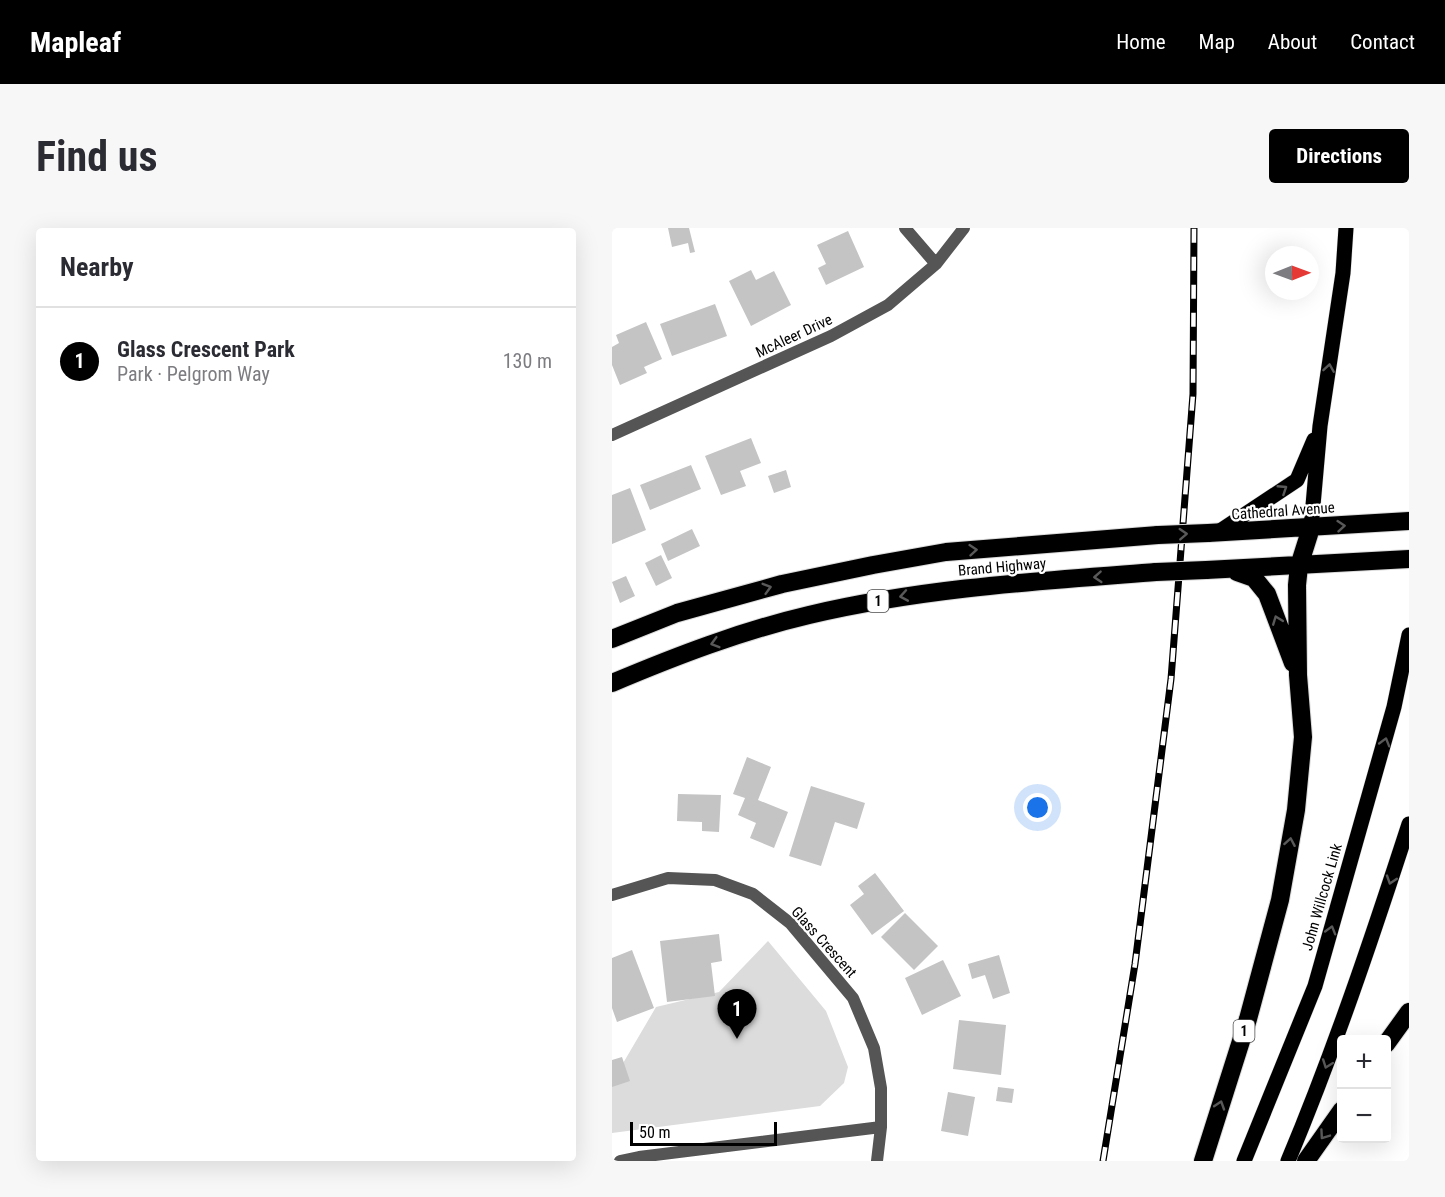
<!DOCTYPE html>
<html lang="en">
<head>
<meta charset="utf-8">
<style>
	:root { --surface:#fff; --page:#f7f7f7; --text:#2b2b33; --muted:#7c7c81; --line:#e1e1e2; --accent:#000 }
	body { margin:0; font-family:"Roboto Condensed",sans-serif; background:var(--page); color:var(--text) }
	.controls { position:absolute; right:18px; bottom:18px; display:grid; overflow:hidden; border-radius:6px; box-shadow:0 6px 24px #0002 }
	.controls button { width:54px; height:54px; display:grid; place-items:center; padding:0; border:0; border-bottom:2px solid var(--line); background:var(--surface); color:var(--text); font:30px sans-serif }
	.compass { position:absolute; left:653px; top:18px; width:54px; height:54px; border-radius:50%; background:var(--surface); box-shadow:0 6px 24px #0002; rotate:89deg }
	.scale { position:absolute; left:18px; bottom:15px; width:147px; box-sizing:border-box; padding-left:6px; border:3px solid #000; border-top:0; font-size:16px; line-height:21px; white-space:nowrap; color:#000; -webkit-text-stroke:4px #fff; paint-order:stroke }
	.you { position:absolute; left:426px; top:580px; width:21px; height:21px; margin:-15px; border:4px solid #fff; border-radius:50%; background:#1a73e8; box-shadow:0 0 0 9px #1a73e833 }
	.badge { display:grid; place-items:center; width:39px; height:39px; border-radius:50%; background:var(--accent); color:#fff; font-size:20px; font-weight:700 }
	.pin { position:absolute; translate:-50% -50px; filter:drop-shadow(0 2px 3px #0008) }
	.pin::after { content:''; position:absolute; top:32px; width:21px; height:18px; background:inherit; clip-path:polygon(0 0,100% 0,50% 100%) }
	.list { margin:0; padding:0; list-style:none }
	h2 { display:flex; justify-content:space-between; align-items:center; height:78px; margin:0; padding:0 24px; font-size:26px }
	h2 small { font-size:20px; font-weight:400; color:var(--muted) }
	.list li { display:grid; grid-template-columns:39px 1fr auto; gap:18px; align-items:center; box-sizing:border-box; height:108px; padding:0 24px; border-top:2px solid var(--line) }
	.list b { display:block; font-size:22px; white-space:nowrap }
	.list p { margin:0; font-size:20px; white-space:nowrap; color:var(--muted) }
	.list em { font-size:20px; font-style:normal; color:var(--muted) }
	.map { position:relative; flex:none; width:797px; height:933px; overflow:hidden; border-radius:6px }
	header { display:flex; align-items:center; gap:36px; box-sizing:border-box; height:84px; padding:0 30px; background:var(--accent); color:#fff }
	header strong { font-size:28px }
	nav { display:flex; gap:33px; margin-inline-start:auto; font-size:21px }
	.intro { display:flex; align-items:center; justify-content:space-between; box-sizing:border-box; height:144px; padding:0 36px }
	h1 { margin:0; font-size:42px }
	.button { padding:15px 27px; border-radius:6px; background:var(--accent); color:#fff; font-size:21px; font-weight:700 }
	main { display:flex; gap:36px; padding:0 36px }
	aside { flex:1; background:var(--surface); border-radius:6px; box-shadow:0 6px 24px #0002 }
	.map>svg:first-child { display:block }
	.green { fill:#dcdcdc }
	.building { fill:#c4c4c4 }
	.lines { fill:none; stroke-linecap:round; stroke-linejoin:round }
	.primary-casing { stroke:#dbdbdb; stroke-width:16 }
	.highway-casing { stroke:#dbdbdb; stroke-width:20 }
	.street { stroke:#555; stroke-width:12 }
	.primary { stroke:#000; stroke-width:15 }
	.highway { stroke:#000; stroke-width:18 }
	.rail-casing { stroke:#000; stroke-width:7 }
	.rail { stroke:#fff; stroke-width:4.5; stroke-dasharray:14; stroke-linecap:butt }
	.highway-bridge-casing { stroke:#dbdbdb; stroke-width:20; stroke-linecap:butt }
	.highway-bridge { stroke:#000; stroke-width:18 }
	.oneway { stroke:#595959 }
	.labels { text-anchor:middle; stroke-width:4.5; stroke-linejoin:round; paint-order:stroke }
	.shield { fill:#fff; stroke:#4c4c4c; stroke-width:1.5 }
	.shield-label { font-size:14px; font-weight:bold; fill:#000 }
	.street-label { font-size:15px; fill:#000; stroke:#fff }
</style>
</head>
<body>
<header>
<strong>Mapleaf</strong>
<nav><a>Home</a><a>Map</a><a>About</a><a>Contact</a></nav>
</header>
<div class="intro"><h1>Find us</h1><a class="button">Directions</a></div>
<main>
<aside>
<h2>Nearby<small></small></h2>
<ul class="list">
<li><span class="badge">1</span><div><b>Glass Crescent Park</b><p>Park · Pelgrom Way</p></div><em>130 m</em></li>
</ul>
</aside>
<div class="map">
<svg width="797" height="933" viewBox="0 0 797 933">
	<rect width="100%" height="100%" fill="#fff"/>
	<path class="green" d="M156,713l58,70 22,56 -4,16 -24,23 -208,27v-51l44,-75 63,-15z"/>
	<path class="building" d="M56,0h21l6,24 -5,1 -2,-10 -16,4z
		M236,3l16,36 -38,18 -8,-17 8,-4 -9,-19z
		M139,42l5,10 18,-9 17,34 -40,21 -22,-45z
		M103,76l12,32 -55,20 -12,-32z
		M34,94l16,37 -18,8 3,6 -27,12 -8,-20v-18l7,-4 -3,-8z
		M139,210l10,25 -21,8 6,15 -25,9 -16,-39z
		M79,237l10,24 -51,21 -10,-25z
		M174,242l5,17 -17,6 -6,-17z
		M18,260l16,42 -34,14v-49z
		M80,301l8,17 -32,15 -7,-17z
		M49,327l11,23 -16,8 -11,-23z
		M14,348l9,20 -15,7 -8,-21z
		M135,529l24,10 -13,33 30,12 -14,36 -24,-10 6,-15 -18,-8 7,-17 -12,-4z
		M199,558l54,17 -8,26 -22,-7 -14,44 -32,-10z
		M66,566l43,1 -2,37 -17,-1v-9l-25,-1z
		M263,645l29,38 -32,24 -22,-30 14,-11 -6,-8z
		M293,685l33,33 -24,24 -33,-33z
		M107,706l3,27 -11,2 4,33 -48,6 -7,-61z
		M20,722l22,58 -37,14 -5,-14v-50z
		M387,727l11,38 -17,6 -8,-24 -13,4 -4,-15z
		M331,732l18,36 -39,19 -17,-37z
		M347,792l47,5 -5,50 -48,-6z
		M10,829l8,24 -18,6v-27z
		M386,859l16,2 -2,14 -16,-2z
		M336,864l27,5 -7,39 -27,-5z"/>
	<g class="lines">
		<g class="primary-casing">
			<path id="primary" d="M699,300l9,-102 23,-153 3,-45
				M605,305l80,-53 17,-40
				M632,933l71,-175 79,-279 15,-72
				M676,933c46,-110 84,-223 121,-337"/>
		</g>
		<g class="highway-casing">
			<path id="highway" d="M596,305l201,-12
				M594,342l203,-11
				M625,344l17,6 13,16 26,69
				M0,411l65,-26 105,-29 91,-19 73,-13 212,-17
				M0,455c64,-27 129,-52 197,-68 114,-27 231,-34 347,-43
				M774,816l23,-32
				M591,933l45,-142 32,-119 16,-90 7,-73 -5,-62 -1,-90 2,-19 12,-38
				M694,933l36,-51"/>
		</g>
		<path class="street" d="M293,0l31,36
			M0,207l219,-99 57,-31 48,-41 28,-36
			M0,667l56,-17 47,2 38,14 37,29 63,75 21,50 7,40v39l-4,34
			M8,933l19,-4 242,-30"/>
		<use href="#primary" class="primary"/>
		<use href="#highway" class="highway"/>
		<g class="rail-casing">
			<path id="rail" d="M491,933l32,-197 36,-285 22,-285 1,-166"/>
		</g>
		<use href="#rail" class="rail"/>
		<g class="highway-bridge-casing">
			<path id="highway-bridge" d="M546,307l50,-2
				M544,344l50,-2"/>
		</g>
		<use href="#highway-bridge" class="highway-bridge"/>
	</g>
	<defs><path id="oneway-chevron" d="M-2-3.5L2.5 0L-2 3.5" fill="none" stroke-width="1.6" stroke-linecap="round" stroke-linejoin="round" transform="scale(1.5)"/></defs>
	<g class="oneway">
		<use href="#oneway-chevron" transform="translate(717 140) rotate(-81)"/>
		<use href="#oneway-chevron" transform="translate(671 261) rotate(-33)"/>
		<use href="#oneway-chevron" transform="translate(729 298) rotate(-5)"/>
		<use href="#oneway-chevron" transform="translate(571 306) rotate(-3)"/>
		<use href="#oneway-chevron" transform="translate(361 322) rotate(-5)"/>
		<use href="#oneway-chevron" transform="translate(486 349) rotate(176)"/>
		<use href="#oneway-chevron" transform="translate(155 360) rotate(-16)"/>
		<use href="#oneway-chevron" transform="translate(292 368) rotate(170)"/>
		<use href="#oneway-chevron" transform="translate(665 392) rotate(-111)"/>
		<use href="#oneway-chevron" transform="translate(103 415) rotate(164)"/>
		<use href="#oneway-chevron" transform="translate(773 514) rotate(-74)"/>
		<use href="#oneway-chevron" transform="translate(678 614) rotate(-80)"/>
		<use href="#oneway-chevron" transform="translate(779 652) rotate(108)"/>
		<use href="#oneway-chevron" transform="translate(719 702) rotate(-74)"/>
		<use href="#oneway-chevron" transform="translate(715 836) rotate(110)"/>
		<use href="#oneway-chevron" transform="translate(608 877) rotate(-72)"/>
		<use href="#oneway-chevron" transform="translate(712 907) rotate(125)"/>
	</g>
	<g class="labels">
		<g class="shield">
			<rect x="255.5" y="362" width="21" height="22" rx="4.5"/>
			<rect x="621.5" y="792" width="21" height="22" rx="4.5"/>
		</g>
		<g class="shield-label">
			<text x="266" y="378">1</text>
			<text x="632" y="808">1</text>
		</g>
		<g class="street-label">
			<text transform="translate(182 108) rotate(-25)" y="5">McAleer Drive</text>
			<text transform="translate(671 283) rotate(-4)" y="5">Cathedral Avenue</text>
			<text transform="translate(390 339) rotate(-5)" y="5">Brand Highway</text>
			<text transform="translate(710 669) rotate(-74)" y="5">John Willcock Link</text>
			<text transform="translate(212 714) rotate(48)" y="5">Glass Crescent</text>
		</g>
	</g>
</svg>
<div class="controls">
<button>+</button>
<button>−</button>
</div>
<svg class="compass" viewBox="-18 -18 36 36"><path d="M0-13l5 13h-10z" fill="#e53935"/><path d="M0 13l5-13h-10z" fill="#7c7c81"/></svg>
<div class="scale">50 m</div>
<div class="you"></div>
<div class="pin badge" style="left:125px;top:811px">1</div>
</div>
</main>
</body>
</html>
